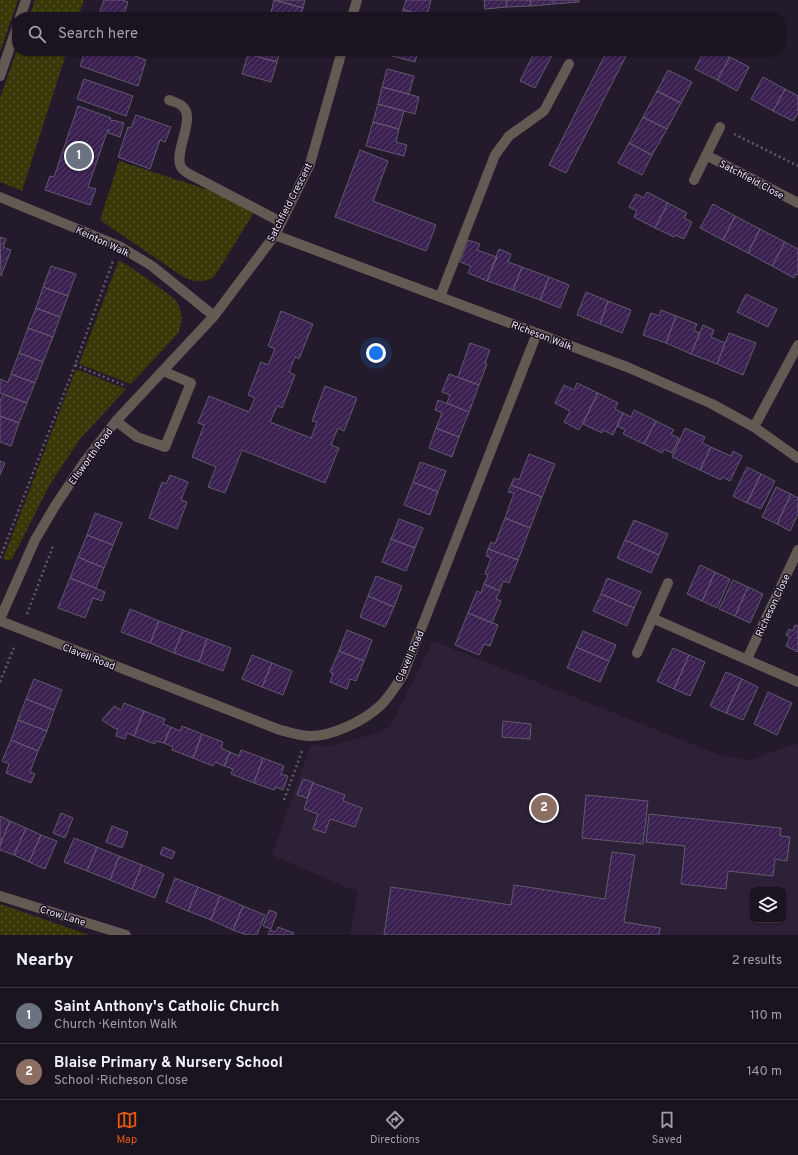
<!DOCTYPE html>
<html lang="en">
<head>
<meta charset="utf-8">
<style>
	:root { --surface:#1a1421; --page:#27212e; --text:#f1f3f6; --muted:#9f9ea5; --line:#38333f; --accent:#ea580c }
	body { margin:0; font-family:Overpass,sans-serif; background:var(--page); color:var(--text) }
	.controls { position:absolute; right:12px; bottom:12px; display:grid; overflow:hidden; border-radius:8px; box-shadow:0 1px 3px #0004 }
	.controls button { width:36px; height:36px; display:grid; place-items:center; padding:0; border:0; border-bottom:1px solid var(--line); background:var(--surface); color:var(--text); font:20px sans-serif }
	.you { position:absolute; left:376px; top:353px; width:14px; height:14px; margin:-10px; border:3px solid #fff; border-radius:50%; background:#1a73e8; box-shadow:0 0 0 6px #1a73e833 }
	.badge { display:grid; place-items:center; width:26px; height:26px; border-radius:50%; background:var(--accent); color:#fff; font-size:13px; font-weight:700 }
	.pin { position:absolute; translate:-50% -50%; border:2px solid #fff; box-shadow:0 1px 4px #0006 }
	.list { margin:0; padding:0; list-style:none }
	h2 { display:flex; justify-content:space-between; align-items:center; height:52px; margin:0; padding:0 16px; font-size:17px }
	h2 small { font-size:13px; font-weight:400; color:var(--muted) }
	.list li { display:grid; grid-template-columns:26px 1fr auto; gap:12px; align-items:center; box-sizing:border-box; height:56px; padding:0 16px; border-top:1px solid var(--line) }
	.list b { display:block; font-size:15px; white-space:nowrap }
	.list p { margin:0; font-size:13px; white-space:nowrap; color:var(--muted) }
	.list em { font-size:13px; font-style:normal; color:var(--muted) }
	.icon { flex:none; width:22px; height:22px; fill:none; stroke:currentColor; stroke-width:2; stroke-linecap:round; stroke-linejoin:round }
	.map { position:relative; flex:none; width:798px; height:935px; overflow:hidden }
	.search { position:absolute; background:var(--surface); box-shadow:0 1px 3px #0004; left:12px; right:12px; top:12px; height:44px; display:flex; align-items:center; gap:10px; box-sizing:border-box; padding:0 14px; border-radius:16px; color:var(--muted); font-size:15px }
	.sheet { height:164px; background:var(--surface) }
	nav { display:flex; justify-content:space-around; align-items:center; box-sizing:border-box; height:56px; border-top:1px solid var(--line); background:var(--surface); font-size:11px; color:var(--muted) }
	nav a { display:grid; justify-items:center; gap:2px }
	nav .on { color:var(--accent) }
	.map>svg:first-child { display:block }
	.built { fill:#2d2138; fill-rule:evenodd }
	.grass { fill:url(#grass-dots) }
	.building { fill:url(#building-hatch); stroke:#62596d }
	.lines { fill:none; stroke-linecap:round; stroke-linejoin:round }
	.path { stroke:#605968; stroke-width:2.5; stroke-dasharray:2 3; stroke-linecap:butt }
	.minor { stroke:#635a54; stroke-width:10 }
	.labels { text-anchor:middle; stroke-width:3; stroke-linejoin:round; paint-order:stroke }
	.street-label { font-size:10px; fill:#e5e0ec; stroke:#1a1222 }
</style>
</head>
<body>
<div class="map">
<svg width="798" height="935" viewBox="0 0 798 935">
	<defs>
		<pattern id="grass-dots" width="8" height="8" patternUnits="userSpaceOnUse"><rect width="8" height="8" fill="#383808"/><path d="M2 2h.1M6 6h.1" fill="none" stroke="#55542c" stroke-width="1.8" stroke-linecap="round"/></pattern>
		<pattern id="building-hatch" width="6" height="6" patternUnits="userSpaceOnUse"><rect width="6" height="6" fill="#3b2152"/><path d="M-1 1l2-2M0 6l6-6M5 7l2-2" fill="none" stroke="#57416b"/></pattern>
	</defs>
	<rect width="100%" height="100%" fill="#231b2c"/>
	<path class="built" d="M433,641l289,115 29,4 47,-17v192h-448l8,-43 -86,-37 39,-110 19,1 40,-11 20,-8zM753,890h30v30h-30z"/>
	<path class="grass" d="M0,0h18l-18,52z
		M35,0h49l-6,17h-49z
		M17,50l50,1 -45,140 -22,-9v-84z
		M119,161l139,45 -44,71c-10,6 -18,5 -29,1l-85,-58z
		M119,260l26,17 31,23 4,9 2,8 -3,15 -48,52 -52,-20z
		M76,369l50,20 -46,50 -30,45 -39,77 -8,-2z
		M0,904l9,3 80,28h-89z"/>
	<path class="building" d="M104,0h18l6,2 -5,15h-25z
		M274,0l29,8 -3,9h-30z
		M275,0h30l-2,8z
		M406,0h25l-4,16 -24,-6z
		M484,0h22l1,7 -22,2z
		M506,0h24l1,6 -24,1z
		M530,0h23l1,4 -23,2z
		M553,0h26v2l-25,2z
		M403,10l24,6v1h-25z
		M85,51h36l25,9 -8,26 -58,-20z
		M249,51h31l-3,11 -29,-8z
		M393,51h25l-3,11 -23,-6z
		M535,51h8l9,4 -17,33 -15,-7z
		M607,51h8l11,5 -60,117 -17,-8z
		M704,51h14l12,6 -13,23 -22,-11z
		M248,54l29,8 -6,20 -29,-8z
		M730,57l19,10 -12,24 -20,-11z
		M387,69l27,7 -5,18 -27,-7z
		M668,70l24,12 -11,21 -24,-12z
		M763,77l22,12 -12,22 -22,-12z
		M84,79l49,17 -7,20 -49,-17z
		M382,87l37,10 -4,17 -37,-10z
		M785,89l13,7v17l-5,8 -20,-10z
		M657,91l24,12 -14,26 -24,-12z
		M378,104l26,7 -5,18 -26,-7z
		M78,106l33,12 -1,2 3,1v-1l11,3 -4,14 -12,-4 1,-3 -1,-1 -20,58 8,2 -6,16 -45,-15 5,-14 4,1z
		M136,115l35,12 -6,15 -5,-2 -10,29 -32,-12 10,-30 3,1z
		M643,117l24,12 -15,26 -23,-12z
		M373,122l26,7 -3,13 11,3 -3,11 -38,-10z
		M629,143l23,12 -10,20 -24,-12z
		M360,150l28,11 -15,40 63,24 -10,26 -91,-34z
		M647,192l21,11 -13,25 -21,-11 3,-6 -8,-4 7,-13 8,4z
		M668,203l19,10 -3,5 8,4 -8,17 -9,-4 -1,2 -19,-9z
		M713,204l22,12 -12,24 -23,-12z
		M735,216l25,13 -12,24 -25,-13z
		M760,229l25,13 -13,24 -24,-13z
		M0,237l6,2 -3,8 8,3 -10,26z
		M468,240l12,4 -3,6 20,7 -10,24 -19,-8 3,-7 -11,-4z
		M785,242l13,7v26l-2,-1 -2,4 -22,-12z
		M499,249l12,5 -3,8 14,5 -9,23 -26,-9z
		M51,266l25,8 -8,22 -25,-9z
		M522,267l27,10 -9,23 -27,-10z
		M549,277l20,8 -9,23 -20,-8z
		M43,287l25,9 -8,21 -24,-9z
		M586,292l22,9 -8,23 -23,-9z
		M746,294l31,15 -9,18 -31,-15z
		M608,301l23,9 -9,23 -22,-9z
		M36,308l24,9 -7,20 -25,-9z
		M661,310l15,6 -10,27 -23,-8 8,-22 8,3z
		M281,311l32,13 -14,35 -4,-2 -6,15 6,3 -13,33 -5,-2 -7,16 41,16 6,-16 -5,-1 13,-35 32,12 -13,33 -6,-3 -7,17 8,3 -14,35 -83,-33 -17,43 -17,-6 8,-20 -24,-10 12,-32 -6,-2 11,-27 40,16 6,-14 -7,-3 13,-33 7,3 7,-16 -7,-3z
		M676,316l21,8 -3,7 6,2 -9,21 -25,-11z
		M703,325l11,5 -3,7 14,6 -8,21 -26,-10z
		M28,328l25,9 -10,25 -24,-9z
		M729,333l27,10 -13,32 -26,-11z
		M470,343l20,7 -5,13 2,1 -8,21 -21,-8z
		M19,353l24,9 -8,21 -24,-9z
		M11,374l24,9 -8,20 -27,-10v-14l8,3z
		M449,374l30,11 -10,27 -22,-9 3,-8 -8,-3z
		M577,383l21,10 -19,37 -15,-8 6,-11 -15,-8 9,-18 10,5z
		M598,393l20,10 -3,6 8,4 -10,22 -10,-5 -1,3 -19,-9z
		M3,394l24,9 -8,20 -19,-7v-15z
		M438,400l31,12 -10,25 -23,-9 6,-15 -7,-3z
		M634,410l22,11 -12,23 -21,-10 2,-4 -8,-4 6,-13 8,4z
		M0,416l19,7 -8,23 -11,-4z
		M656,421l18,9 -3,4 8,4 -7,15 -8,-4 -2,4 -18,-9z
		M436,428l23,9 -7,20 -23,-9z
		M685,428l20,9 -3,6 9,4 -11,23 -28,-13z
		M711,447l20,9 2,-5 9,5 -12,25 -8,-4 -1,3 -21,-10z
		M529,454l26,10 -13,33 -31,-12 3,-7 5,2z
		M0,461l5,2 -5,12z
		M420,462l26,9 -8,21 -25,-10z
		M747,467l14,7 -14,29 -14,-7z
		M761,474l14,7 -14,28 -14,-6z
		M170,475l18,7 -7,18 6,2 -10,27 -28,-11 13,-36 4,2z
		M413,482l25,10 -8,23 -26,-10z
		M511,485l31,12 -12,31 -25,-10 9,-25 -6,-1z
		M776,487l15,7 -14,30 -15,-7z
		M791,494l7,4v16l-8,17 -13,-7z
		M95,513l27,10 -9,22 -26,-10z
		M505,518l25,10 -12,32 -30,-11 3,-7 4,2z
		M399,519l24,9 -8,20 -24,-9z
		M634,520l34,14 -9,21 -34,-15z
		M87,535l26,10 -9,23 -26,-11z
		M391,539l24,9 -9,23 -24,-9z
		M625,540l34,15 -8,18 -34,-15z
		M488,549l30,11 -9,23 -6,-2 -3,10 -16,-7 4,-9 -3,-1 6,-16 -5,-2z
		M78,557l26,11 -8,20 -26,-10z
		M700,565l15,7 -13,29 -15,-7z
		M715,572l15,7 -13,29 -15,-7z
		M376,576l26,10 -8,21 -26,-11z
		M70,578l35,14 -3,9 -9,-3 -8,20 -27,-10z
		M607,578l34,14 -7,16 -33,-14z
		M733,580l15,7 -13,29 -16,-7z
		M484,584l16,7 -4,8 5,2 -9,22 -24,-10 9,-22 4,2z
		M748,587l15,7 -13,29 -15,-7z
		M601,594l33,14 -7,18 -34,-15z
		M368,596l26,11 -9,20 -25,-10z
		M130,609l29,12 -9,22 -29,-11z
		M468,613l30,12 -8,21 -6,-2 -5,11 -24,-10z
		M159,621l24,9 -9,23 -24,-10z
		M795,625l3,1v26l-12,-6 4,-9 -4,-2 3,-6 4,2z
		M183,630l24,9 -8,23 -25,-9z
		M347,630l25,10 -8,21 -25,-10z
		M583,631l33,14 -7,16 -33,-14z
		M207,639l24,9 -8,23 -24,-9z
		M576,647l33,14 -9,21 -33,-14z
		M673,648l16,7 -15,34 -17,-8z
		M339,651l25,10 -8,20 -6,-2 -3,10 -17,-7 3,-9 -3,-1z
		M252,655l20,8 -10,24 -20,-8z
		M689,655l16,7 -15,34 -16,-7z
		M272,663l20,8 -9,24 -21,-8z
		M726,672l16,7 -16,34 -16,-7z
		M34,679l28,11 -8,20 -28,-11z
		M742,679l16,8 -15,33 -17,-7z
		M768,692l24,11 -15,32 -23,-11z
		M26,699l28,11 -7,21 -29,-11z
		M124,703l20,8 -10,25 -7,-3 -2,6 -9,-3 2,-7 -4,-1 -12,-8 12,-14 7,4z
		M144,711l21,8 -2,5 8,3 -7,16 -8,-2 -1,3 -21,-8z
		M18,720l29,11 -9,20 -27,-11z
		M503,721l28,3 -1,15 -28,-2z
		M182,726l20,8 -9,24 -21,-8 1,-3 -9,-4 7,-16 9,4z
		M202,734l21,8 -2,6 9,4 -6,14 -9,-4 -2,4 -20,-8z
		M11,740l27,11 -8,21 5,2 -4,9 -25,-10 3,-9 -7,-3z
		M241,750l22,8 -9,25 -23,-9 2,-5 -9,-3 6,-14 9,4z
		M263,758l21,8 -3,8 7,2 -5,14 -7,-3 -2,3 -20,-7z
		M303,779l10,3 -6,16 -10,-3z
		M313,783l32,12 -2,6 19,7 -7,19 -25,-8 -5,14 -12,-4 5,-15 -14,-5z
		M586,795l62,6 -5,43 -61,-6z
		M61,813l12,5 -8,20 -12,-5z
		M649,814l132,14 -1,8 10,1 -3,24 -12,-2 -2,17 -45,-5 -2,18 -45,-5 4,-38 -39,-4z
		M0,816l10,5 -10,24z
		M10,821l16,7 -12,27 -14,-5v-5z
		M112,826l16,6 -6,16 -16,-6z
		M26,828l15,7 -12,27 -15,-7z
		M41,835l16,6 -12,28 -16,-7z
		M74,838l23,9 -10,24 -23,-9z
		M97,847l22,9 -9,24 -23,-9z
		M163,847l12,5 -3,7 -12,-5z
		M612,852l23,3 -11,67 36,6 -1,7h-275l7,-48 120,18 3,-20 91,14z
		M119,856l23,9 -10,24 -22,-9z
		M142,865l22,9 -9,24 -23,-9z
		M175,878l23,9 -10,24 -22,-9z
		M198,887l22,9 -9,24 -23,-9z
		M220,896l23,10 -10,24 -22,-10z
		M243,906l22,9 -8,20h-10l-14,-5z
		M269,910l8,3 -6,16 -8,-3z
		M278,927l16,6 -1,2h-25l2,-5 6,2z"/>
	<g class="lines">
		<path class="path" d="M734,134l64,32
			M75,365l51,21
			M0,558l75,-193 38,-104
			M27,614l26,-68
			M0,682l15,-37
			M284,800l18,-49"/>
		<path class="minor" d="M20,17l6,-17
			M352,17l5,-17
			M0,76l17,-49
			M169,100c5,2 11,3 14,7 13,12 -10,46 -2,60 2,3 6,6 10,8l90,47
			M706,155l92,48
			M694,180l26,-53
			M0,197l119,49 33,20 62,50
			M275,235l352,132 85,37 42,23 44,31
			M440,297l55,-142 14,-19 35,-25 25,-47
			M116,421l21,16 28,10 26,-64 -28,-12
			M754,427l44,-82
			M652,618l146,64
			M0,619l35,-79 20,-34 30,-45 31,-40 98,-105 61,-81 35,-71 32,-113
			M0,621l280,109c9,2 18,5 28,6 23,1 56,-15 73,-31 8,-8 15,-19 22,-30l134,-342
			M637,653l31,-70
			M747,659l51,-109
			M0,896l126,39"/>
	</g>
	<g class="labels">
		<g class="street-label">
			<text transform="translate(752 179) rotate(28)" y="4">Satchfield Close</text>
			<text transform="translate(289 202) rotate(-63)" y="4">Satchfield Crescent</text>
			<text transform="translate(103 241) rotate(25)" y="4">Keinton Walk</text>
			<text transform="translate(542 335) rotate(21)" y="4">Richeson Walk</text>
			<text transform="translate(90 456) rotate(-54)" y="4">Ellsworth Road</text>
			<text transform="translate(772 605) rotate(-65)" y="4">Richeson Close</text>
			<text transform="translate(89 656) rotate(21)" y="4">Clavell Road</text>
			<text transform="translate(409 656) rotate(-66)" y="4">Clavell Road</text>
			<text transform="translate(63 915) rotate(17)" y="4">Crow Lane</text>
		</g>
	</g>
</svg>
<div class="controls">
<button><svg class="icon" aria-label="layers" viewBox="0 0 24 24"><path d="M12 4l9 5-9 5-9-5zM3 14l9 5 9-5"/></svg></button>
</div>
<div class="you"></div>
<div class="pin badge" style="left:79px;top:156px;background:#6b7280">1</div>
<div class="pin badge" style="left:544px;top:808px;background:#8d6e63">2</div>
<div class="search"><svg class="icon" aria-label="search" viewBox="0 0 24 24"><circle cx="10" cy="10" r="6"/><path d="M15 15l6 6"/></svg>Search here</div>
</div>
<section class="sheet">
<h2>Nearby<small>2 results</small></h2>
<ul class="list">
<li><span class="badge" style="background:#6b7280">1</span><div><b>Saint Anthony's Catholic Church</b><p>Church · Keinton Walk</p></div><em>110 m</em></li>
<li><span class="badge" style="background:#8d6e63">2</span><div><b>Blaise Primary &amp; Nursery School</b><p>School · Richeson Close</p></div><em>140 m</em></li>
</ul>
</section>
<nav>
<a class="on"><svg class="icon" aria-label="map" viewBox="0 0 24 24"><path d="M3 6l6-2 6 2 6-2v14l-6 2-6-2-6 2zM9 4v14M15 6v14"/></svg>Map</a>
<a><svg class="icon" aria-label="directions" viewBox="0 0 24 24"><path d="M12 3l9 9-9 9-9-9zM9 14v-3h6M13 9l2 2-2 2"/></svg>Directions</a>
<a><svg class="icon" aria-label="saved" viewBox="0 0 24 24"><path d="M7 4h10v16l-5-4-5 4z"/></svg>Saved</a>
</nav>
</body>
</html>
